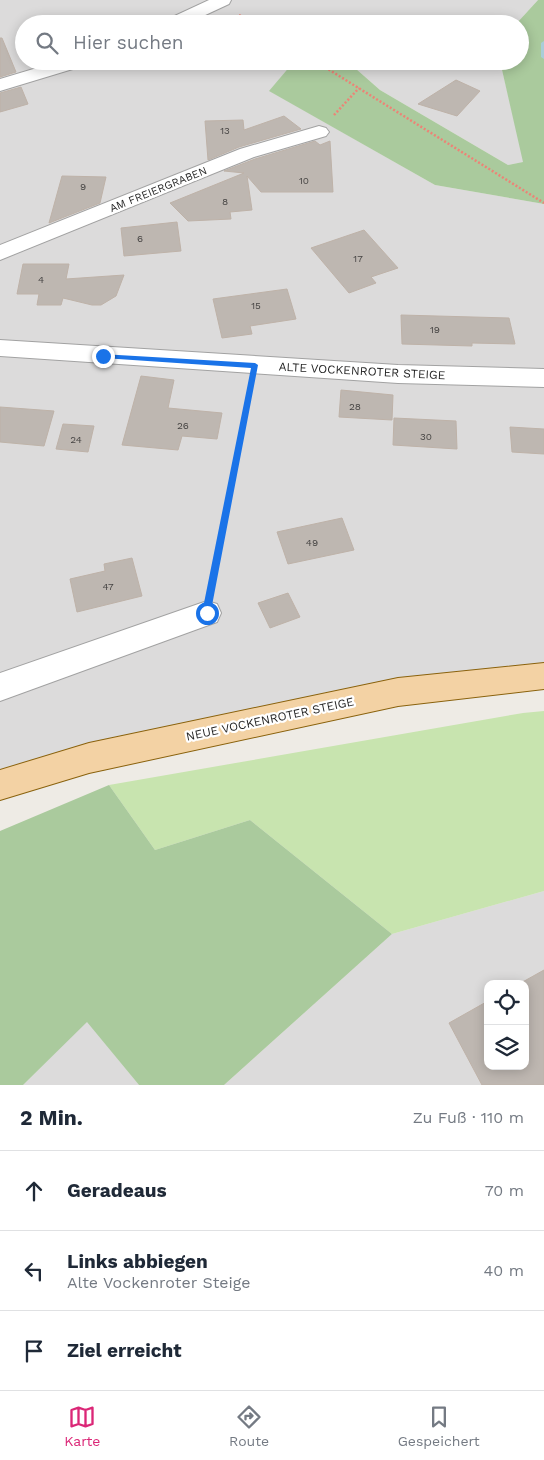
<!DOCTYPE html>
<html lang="de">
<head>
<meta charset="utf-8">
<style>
	:root { --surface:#fff; --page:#f2f2f3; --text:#1f2937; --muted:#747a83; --line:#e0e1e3; --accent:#db2777 }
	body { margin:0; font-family:"Work Sans",sans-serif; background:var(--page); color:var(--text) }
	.controls { position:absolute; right:15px; bottom:15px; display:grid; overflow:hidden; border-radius:10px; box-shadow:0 2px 12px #0003 }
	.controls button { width:45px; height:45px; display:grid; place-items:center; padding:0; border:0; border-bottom:1px solid var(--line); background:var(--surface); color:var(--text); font:25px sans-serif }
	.stop { position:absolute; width:15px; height:15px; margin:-11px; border:4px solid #1a73e8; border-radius:50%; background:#fff }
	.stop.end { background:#1a73e8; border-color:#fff; box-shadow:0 1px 5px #0008 }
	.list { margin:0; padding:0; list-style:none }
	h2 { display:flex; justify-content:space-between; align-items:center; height:65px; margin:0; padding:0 20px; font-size:21px }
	h2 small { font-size:16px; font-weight:400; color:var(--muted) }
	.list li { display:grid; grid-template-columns:32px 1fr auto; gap:15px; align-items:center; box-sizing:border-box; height:80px; padding:0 20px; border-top:1px solid var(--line) }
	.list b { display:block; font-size:19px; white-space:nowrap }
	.list p { margin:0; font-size:16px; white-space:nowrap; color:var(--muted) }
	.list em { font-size:16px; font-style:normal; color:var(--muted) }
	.icon { flex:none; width:28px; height:28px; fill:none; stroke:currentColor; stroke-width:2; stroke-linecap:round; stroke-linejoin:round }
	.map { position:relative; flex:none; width:544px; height:1085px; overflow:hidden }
	.search { position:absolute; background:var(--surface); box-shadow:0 2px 12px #0003; left:15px; right:15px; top:15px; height:55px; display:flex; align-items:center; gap:12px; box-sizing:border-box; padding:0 18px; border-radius:28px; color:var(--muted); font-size:19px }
	.sheet { height:305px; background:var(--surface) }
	nav { display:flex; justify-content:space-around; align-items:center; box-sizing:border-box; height:70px; border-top:1px solid var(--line); background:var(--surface); font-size:14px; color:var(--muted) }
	nav a { display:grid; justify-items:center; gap:2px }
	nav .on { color:var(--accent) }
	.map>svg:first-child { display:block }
	.residential { fill:#dcdbdb; fill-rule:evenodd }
	.grass { fill:#c8e4af }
	.forest { fill:#aaca9d }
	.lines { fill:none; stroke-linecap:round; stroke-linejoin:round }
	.stream { fill:#a9cdd8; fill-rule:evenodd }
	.building { fill:#beb7b1; stroke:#beb2a8 }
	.minor-casing { stroke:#a2a2a2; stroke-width:2 }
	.major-casing { stroke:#8a620d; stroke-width:2 }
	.path-far1 { stroke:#ed8376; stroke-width:2.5; stroke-dasharray:2 2; stroke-linecap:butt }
	.path { stroke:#ed8376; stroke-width:3; stroke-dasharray:2.5 2.5; stroke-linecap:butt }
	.minor { fill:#fff; fill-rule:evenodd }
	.major { fill:#f3d2a4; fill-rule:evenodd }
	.route { fill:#1a73e8 }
	.labels { text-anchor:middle; stroke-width:4.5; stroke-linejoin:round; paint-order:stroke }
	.number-label { font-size:10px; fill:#464443 }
	.far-street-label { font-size:11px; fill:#1e1e1e; stroke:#fff }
	.street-label { font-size:12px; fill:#1e1e1e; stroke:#fff }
</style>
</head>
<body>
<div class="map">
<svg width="544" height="1085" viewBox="0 0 544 1085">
	<rect width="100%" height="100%" fill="#eeebe5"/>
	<path class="residential" d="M0,0h538l-22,24h-238l-22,-9 -6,9h-226v37h262l5,4 -21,26 165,94 109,19v472l-544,109z
		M347,61h153l24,101 -16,3 -128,-75z
		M544,891v194h-320l168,-151zM488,984h37v82h-37z
		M87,1021l52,64h-116z"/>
	<path class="grass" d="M544,711v180l-152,43 -142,-114 -95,30 -46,-65 414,-72z"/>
	<path class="forest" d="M538,0h6v204l-109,-19 -166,-94 22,-26 -5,-4h61l33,29 128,75 15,-3 -23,-101h20v-37h-4z
		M109,785l46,65 95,-30 142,114 -168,151h-85l-52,-63 -64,63h-23v-254z"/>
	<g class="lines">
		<path class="stream" d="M544,41v18l-3,-2v-14z"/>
	</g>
	<path class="building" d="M0,38h2l14,34 -16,5z
		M456,80l24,11 -23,25 -39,-12z
		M21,87l7,17 -28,8v-19z
		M284,116l17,13 -62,18 -31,13 -3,-39 38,-1 1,10z
		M315,141l5,4 10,-4 3,51h-72l-14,-16 5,34 -22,2 1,7 -43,2 -18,-18 74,-30 -20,-2 31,-12z
		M62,176l44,1 -6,26 -51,20z
		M177,222l4,29 -57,5 -3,-28z
		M364,230l34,38 -27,9 5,6 -27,10 -38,-45z
		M23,264h46l-3,15 58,-4 -8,21 -15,9h-9l-29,-7 -2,7h-24l2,-11h-22z
		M287,289l9,30 -46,7 2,8 -30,4 -9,-39z
		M401,315l108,3 6,26 -43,-1v3l-70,-2z
		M141,376l33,4 -6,28 54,5 -5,26 -35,-3 -4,14 -56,-5z
		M341,390l52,5 -1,25 -53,-3z
		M0,407l54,4 -10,35 -44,-4z
		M394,418l62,3 1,28 -64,-4z
		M63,424l31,2 -6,26 -32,-3z
		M510,427l34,2v25l-32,-2z
		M342,518l12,32 -66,14 -11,-32z
		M132,558l10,38 -65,16 -7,-33 35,-8 -1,-7z
		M288,593l12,24 -30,11 -12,-25z
		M544,970v115h-62l-33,-62 39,-22v65h37v-82h-6z"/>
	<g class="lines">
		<g class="minor-casing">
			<path id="minor" d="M209,0h22l-2,4 -43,20h-23l3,-4z
				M60,61h29l-3,4 -86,26v-12z
				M319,126l7,2 3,4 -3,4 -72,21 -254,103v-15l240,-96z
				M0,340l398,25 146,4v18l-146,-4 -398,-27z
				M207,601l10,3 4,9 -4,9 -217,79v-28z"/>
		</g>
		<g class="major-casing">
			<path id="major" d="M544,663v26l-146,17 -309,67 -89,27v-30l89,-27 309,-65z"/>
		</g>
		<path class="path-far1" d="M239,15l14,9
			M315,61l229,142
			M334,115l25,-27"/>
		<path class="path" d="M212,585l38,-197"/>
		<use href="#minor" class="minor"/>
		<use href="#major" class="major"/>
	</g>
	<path class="route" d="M101,354l154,9 3,2 -48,251 -3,1 -5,-4 49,-245 -148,-10h-2z"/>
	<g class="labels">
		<g class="number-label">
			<text x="225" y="134">13</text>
			<text x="304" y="184">10</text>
			<text x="83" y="190">9</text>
			<text x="225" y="205">8</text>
			<text x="140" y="242">6</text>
			<text x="358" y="262">17</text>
			<text x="41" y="283">4</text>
			<text x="256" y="309">15</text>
			<text x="435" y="333">19</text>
			<text x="355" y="410">28</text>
			<text x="183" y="429">26</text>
			<text x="426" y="440">30</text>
			<text x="76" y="443">24</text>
			<text x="312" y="546">49</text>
			<text x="108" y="590">47</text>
		</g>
		<g class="far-street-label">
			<text transform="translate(158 189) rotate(-22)" y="4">AM FREIERGRABEN</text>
		</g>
		<g class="street-label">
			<text transform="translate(362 371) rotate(3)" y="4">ALTE VOCKENROTER STEIGE</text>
			<text transform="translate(270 719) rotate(-12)" y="4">NEUE VOCKENROTER STEIGE</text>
		</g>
	</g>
</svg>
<div class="controls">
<button><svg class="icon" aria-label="locate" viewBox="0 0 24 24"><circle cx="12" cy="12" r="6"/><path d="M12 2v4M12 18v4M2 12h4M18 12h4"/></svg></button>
<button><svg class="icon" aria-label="layers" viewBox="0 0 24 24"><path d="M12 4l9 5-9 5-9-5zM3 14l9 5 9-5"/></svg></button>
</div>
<div class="stop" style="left:207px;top:613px"></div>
<div class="stop end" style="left:103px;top:356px"></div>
<div class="search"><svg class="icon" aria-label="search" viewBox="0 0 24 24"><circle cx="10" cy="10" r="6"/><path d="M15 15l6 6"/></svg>Hier suchen</div>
</div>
<section class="sheet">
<h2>2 Min.<small>Zu Fuß · 110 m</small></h2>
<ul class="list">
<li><svg class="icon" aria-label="ahead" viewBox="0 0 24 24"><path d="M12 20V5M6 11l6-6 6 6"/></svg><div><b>Geradeaus</b></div><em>70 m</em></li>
<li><svg class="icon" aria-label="left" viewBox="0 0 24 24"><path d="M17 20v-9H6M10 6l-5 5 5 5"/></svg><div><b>Links abbiegen</b><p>Alte Vockenroter Steige</p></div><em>40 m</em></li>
<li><svg class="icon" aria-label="arrive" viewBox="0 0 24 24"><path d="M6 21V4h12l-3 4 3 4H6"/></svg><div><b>Ziel erreicht</b></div></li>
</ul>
</section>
<nav>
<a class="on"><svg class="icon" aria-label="map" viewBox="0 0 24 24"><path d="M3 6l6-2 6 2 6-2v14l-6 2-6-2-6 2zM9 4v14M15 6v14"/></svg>Karte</a>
<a><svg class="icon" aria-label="directions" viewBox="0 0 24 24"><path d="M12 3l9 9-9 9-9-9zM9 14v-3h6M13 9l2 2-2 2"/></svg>Route</a>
<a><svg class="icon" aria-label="saved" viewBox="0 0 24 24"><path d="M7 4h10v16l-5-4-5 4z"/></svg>Gespeichert</a>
</nav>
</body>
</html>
